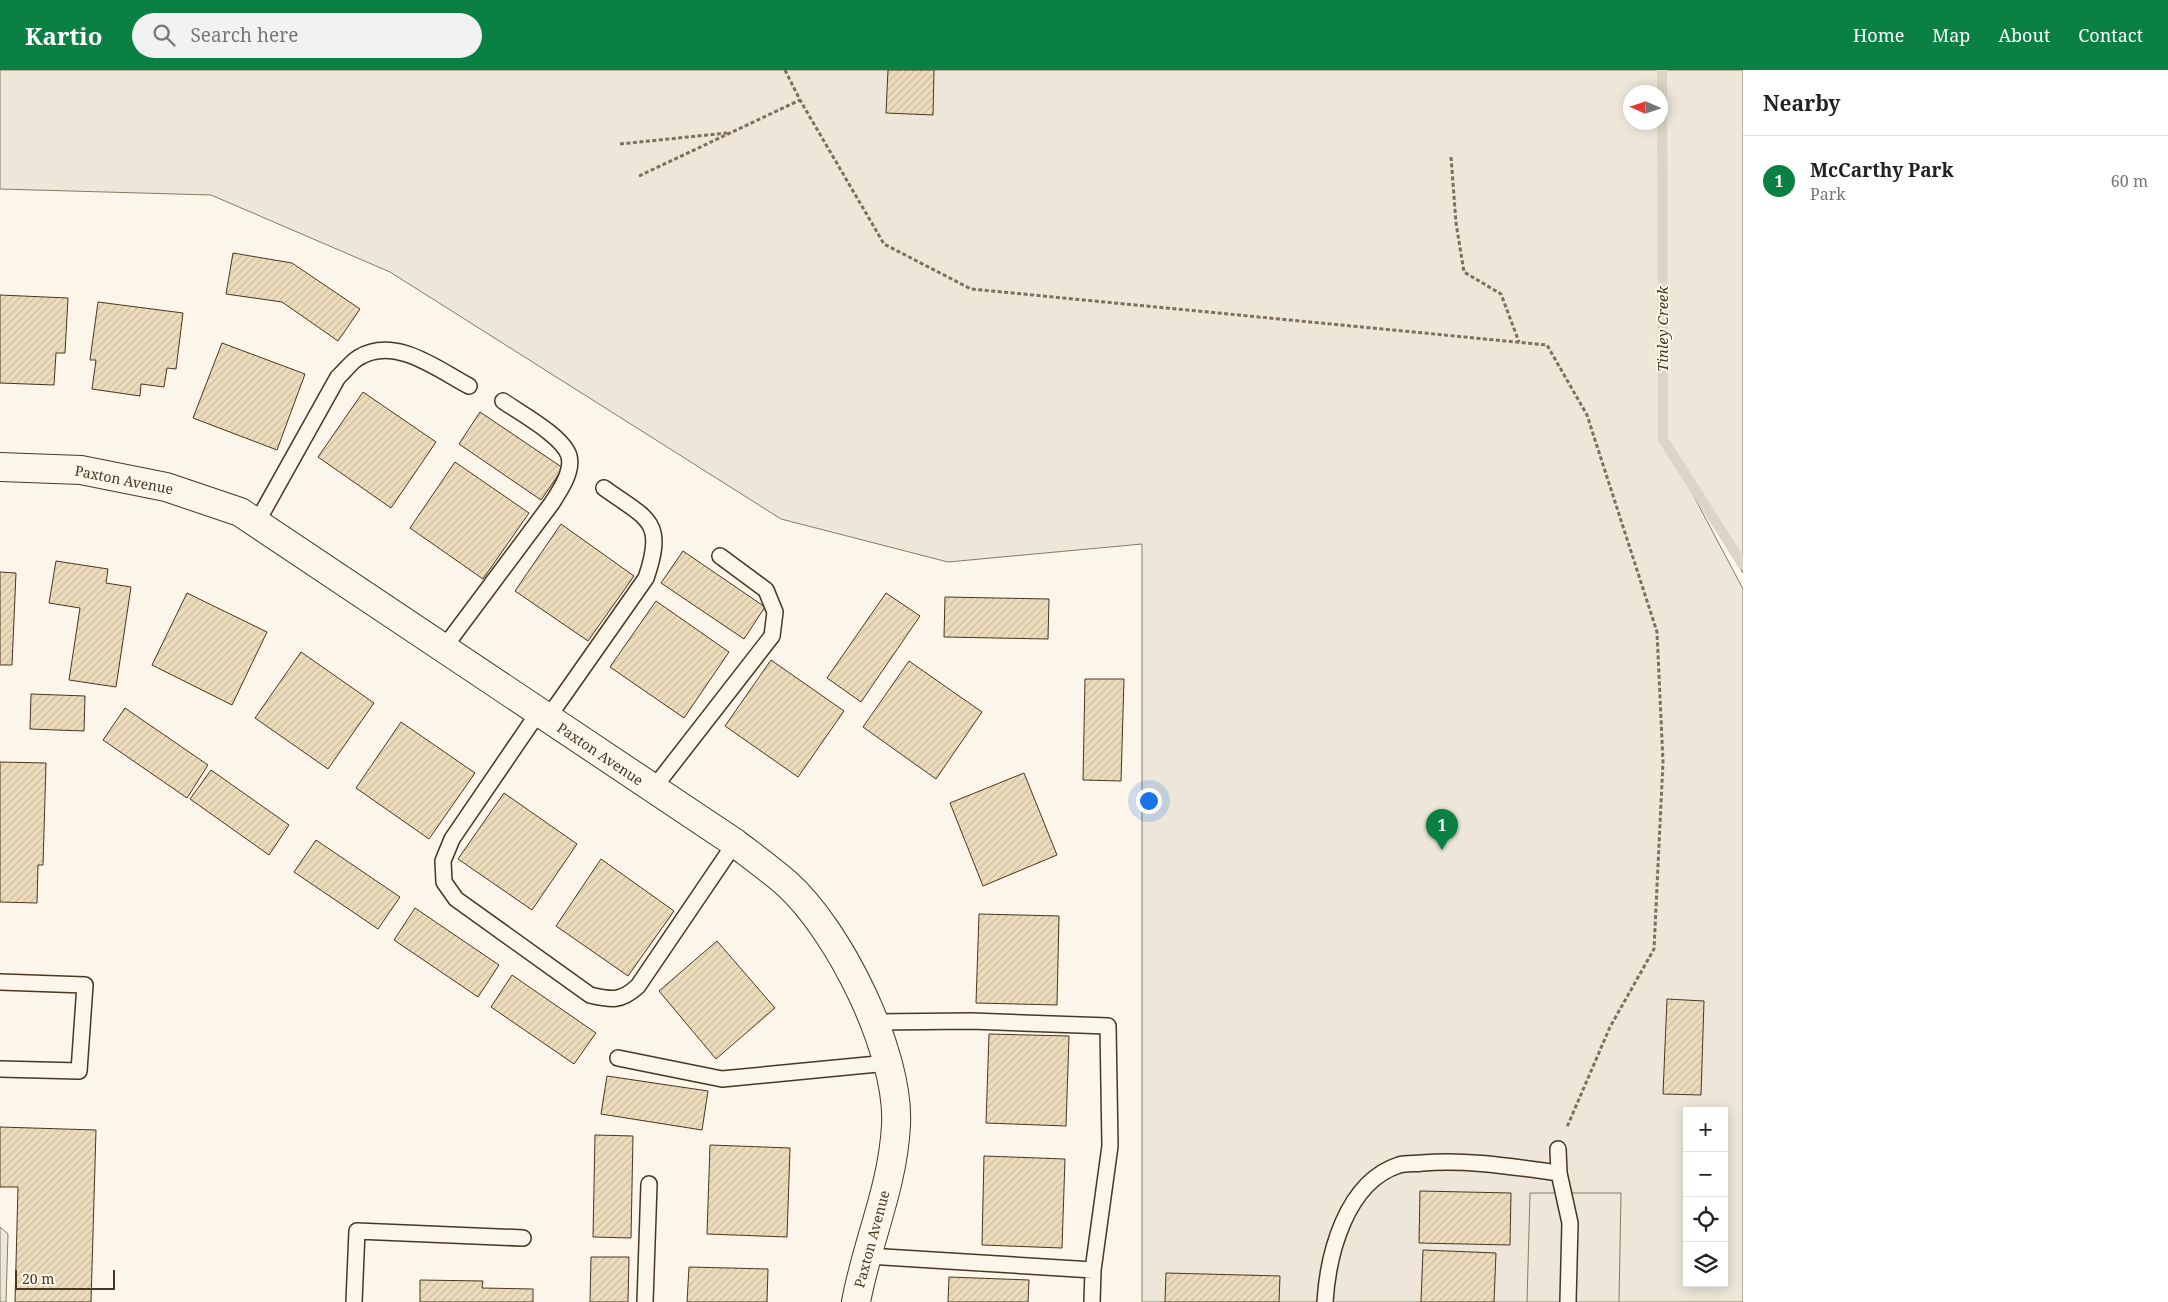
<!DOCTYPE html>
<html lang="en">
<head>
<meta charset="utf-8">
<style>
	:root { --surface:#fff; --page:#f2f2f2; --text:#222; --muted:#767676; --line:#e0e0e0; --accent:#0b8043 }
	body { margin:0; font-family:"Noto Serif",serif; background:var(--page); color:var(--text) }
	.controls { position:absolute; right:15px; bottom:15px; display:grid; overflow:hidden; border-radius:0px; box-shadow:0 2px 12px #0003 }
	.controls button { width:45px; height:45px; display:grid; place-items:center; padding:0; border:0; border-bottom:1px solid var(--line); background:var(--surface); color:var(--text); font:25px sans-serif }
	.compass { position:absolute; left:1623px; top:15px; width:45px; height:45px; border-radius:50%; background:var(--surface); box-shadow:0 2px 12px #0003; rotate:273deg }
	.scale { position:absolute; left:15px; bottom:12px; width:100px; box-sizing:border-box; padding-left:5px; border:2px solid #4a3520; border-top:0; font-size:14px; line-height:18px; white-space:nowrap; color:#4a3520; -webkit-text-stroke:4px #fbf6e9; paint-order:stroke }
	.you { position:absolute; left:1148px; top:730px; width:18px; height:18px; margin:-12px; border:4px solid #fff; border-radius:50%; background:#1a73e8; box-shadow:0 0 0 8px #1a73e833 }
	.badge { display:grid; place-items:center; width:32px; height:32px; border-radius:50%; background:var(--accent); color:#fff; font-size:16px; font-weight:700 }
	.pin { position:absolute; translate:-50% -41px; filter:drop-shadow(0 1px 2px #0008) }
	.pin::after { content:''; position:absolute; top:26px; width:18px; height:15px; background:inherit; clip-path:polygon(0 0,100% 0,50% 100%) }
	.list { margin:0; padding:0; list-style:none }
	h2 { display:flex; justify-content:space-between; align-items:center; height:65px; margin:0; padding:0 20px; font-size:21px }
	h2 small { font-size:16px; font-weight:400; color:var(--muted) }
	.list li { display:grid; grid-template-columns:32px 1fr auto; gap:15px; align-items:center; box-sizing:border-box; height:90px; padding:0 20px; border-top:1px solid var(--line) }
	.list b { display:block; font-size:19px; white-space:nowrap }
	.list p { margin:0; font-size:16px; white-space:nowrap; color:var(--muted) }
	.list em { font-size:16px; font-style:normal; color:var(--muted) }
	.icon { flex:none; width:28px; height:28px; fill:none; stroke:currentColor; stroke-width:2; stroke-linecap:round; stroke-linejoin:round }
	.map { position:relative; flex:none; width:1743px; height:1232px; overflow:hidden }
	header { display:flex; align-items:center; gap:30px; box-sizing:border-box; height:70px; padding:0 25px; background:var(--accent); color:#fff }
	header strong { font-size:24px }
	nav { display:flex; gap:28px; margin-inline-start:auto; font-size:18px }
	.search { width:350px; height:45px; background:var(--page); display:flex; align-items:center; gap:12px; box-sizing:border-box; padding:0 18px; border-radius:28px; color:var(--muted); font-size:19px }
	main { display:flex }
	aside { flex:1; background:var(--surface) }
	.map>svg:first-child { display:block }
	.green { fill:#ede6d9; stroke:#887966; fill-rule:evenodd }
	.parking { fill:#ede7d9; stroke:#887966 }
	.lines { fill:none; stroke-linecap:round; stroke-linejoin:round }
	.stream { stroke:#dcd4c6; stroke-width:10 }
	.building { fill:url(#building-hatch); stroke:#4a3520 }
	.service-casing { stroke:#4a3520; stroke-width:18 }
	.minor-casing { stroke:#4a3520; stroke-width:30 }
	.path { stroke:#7f6f5c; stroke-width:3; stroke-dasharray:4 2.5; stroke-linecap:butt }
	.service { stroke:#fbf6e9; stroke-width:15 }
	.minor { stroke:#fbf6e9; stroke-width:28 }
	.labels { text-anchor:middle; stroke-width:4; stroke-linejoin:round; paint-order:stroke }
	.street-label { font-size:14px; fill:#4a3520; stroke:#fbf6e9 }
	.water-label { font-size:15px; font-style:italic; fill:#4a3520; stroke:#fbf6e9 }
</style>
</head>
<body>
<header>
<strong>Kartio</strong>
<div class="search"><svg class="icon" aria-label="search" viewBox="0 0 24 24"><circle cx="10" cy="10" r="6"/><path d="M15 15l6 6"/></svg>Search here</div>
<nav><a>Home</a><a>Map</a><a>About</a><a>Contact</a></nav>
</header>
<main>
<div class="map">
<svg width="1743" height="1232" viewBox="0 0 1743 1232">
	<defs>
		<pattern id="building-hatch" width="6" height="6" patternUnits="userSpaceOnUse" patternTransform="scale(1.25)"><rect width="6" height="6" fill="#ecdcbc"/><path d="M-1 1l2-2M0 6l6-6M5 7l2-2" fill="none" stroke="#ccbda1"/></pattern>
	</defs>
	<rect width="100%" height="100%" fill="#fbf6e9"/>
	<path class="green" d="M0,0h1743v503l-72,-120 72,136v713h-601v-758l-194,18 -167,-43 -391,-247 -179,-77 -211,-6zM1630,22h30v30h-30zM1687,1041h37v172h-37z"/>
	<path class="parking" d="M1530,1123h91l-2,109h-92z
		M0,1157l8,7 -2,68h-6z"/>
	<g class="lines">
		<path class="stream" d="M1662,0l1,369 80,126"/>
	</g>
	<path class="building" d="M888,0h46l-1,45 -47,-2z
		M233,183l59,10 68,46 -22,32 -56,-39 -56,-8z
		M0,225l68,3 -3,55h-9l-2,32 -54,-2z
		M98,232l85,11 -7,56 -9,-1 -3,19 -23,-3 -1,12 -48,-7 4,-29h-6z
		M222,273l83,31 -28,76 -84,-32z
		M363,322l73,50 -45,66 -73,-51z
		M480,342l83,56 -22,32 -82,-56z
		M455,392l74,51 -46,66 -73,-51z
		M561,454l73,52 -46,65 -73,-50z
		M683,481l82,56 -21,32 -83,-56z
		M56,491l52,8 -2,14 25,4 -15,100 -47,-7 11,-72 -31,-5z
		M0,502l16,1 -4,92h-12z
		M187,523l80,39 -35,73 -80,-40z
		M886,523l34,23 -59,86 -34,-24z
		M945,527l104,2 -1,40 -104,-2z
		M656,531l73,51 -45,66 -74,-51z
		M301,582l73,51 -46,66 -73,-51z
		M771,590l73,51 -46,66 -73,-51z
		M909,591l73,51 -46,67 -73,-52z
		M1085,609h39l-3,102 -38,-1z
		M31,624l54,2 -1,35 -54,-2z
		M125,638l83,57 -21,33 -84,-58z
		M401,652l74,51 -46,66 -73,-51z
		M0,692l46,1 -3,102h-5l-1,38 -37,-1z
		M211,700l78,55 -20,30 -79,-56z
		M1024,703l33,82 -74,31 -33,-83z
		M504,723l73,51 -45,66 -74,-51z
		M316,770l84,57 -22,32 -84,-57z
		M601,789l73,52 -46,65 -72,-50z
		M415,838l84,57 -21,32 -84,-57z
		M979,844l80,2 -2,89 -81,-2z
		M717,871l58,67 -59,51 -57,-68z
		M512,905l84,58 -22,31 -83,-57z
		M1667,929l37,2 -3,94 -38,-1z
		M989,964l80,2 -3,90 -80,-3z
		M607,1006l101,15 -6,39 -101,-16z
		M0,1057l96,3 -5,172h-76l3,-115h-18z
		M595,1065l38,1 -2,102 -38,-1z
		M710,1075l80,3 -3,89 -80,-3z
		M984,1086l81,3 -3,89 -80,-3z
		M1420,1121l91,2 -1,52 -91,-2z
		M1423,1180l73,3 -2,49h-73z
		M591,1187h38l-1,45h-38z
		M689,1197l79,2 -1,33h-80z
		M1166,1203l114,3 -1,26h-114z
		M949,1207l80,3 -1,22h-80z
		M420,1210l63,1 -1,7 51,1v13h-113z"/>
	<g class="lines">
		<g class="service-casing">
			<path id="service" d="M256,454l82,-147c7,-6 13,-15 20,-19 37,-23 79,11 111,28
				M443,579l109,-146c8,-13 21,-31 17,-47 -6,-20 -49,-43 -66,-55
				M538,643l-86,126 -9,22 1,21 12,17 134,96c21,5 31,7 48,-9l97,-143
				M547,649l99,-141c20,-58 1,-59 -42,-90
				M653,719l119,-153 3,-24 -9,-22 -46,-34
				M0,912l85,3 -6,86 -79,-2
				M618,988l104,21 166,-16
				M1558,1079l1,24 11,50 -2,79
				M868,1186l225,14 17,-124 -2,-120 -137,-5 -95,1
				M354,1232l3,-71 166,7
				M645,1232l4,-118
				M1092,1232l1,-32
				M1325,1232c3,-48 21,-120 74,-137 7,-2 16,-1 23,-2 45,-4 92,4 137,10"/>
		</g>
		<g class="minor-casing">
			<path id="minor" d="M0,397l81,3 85,17 74,25 495,331c17,13 35,26 51,40 53,47 114,170 110,242 -3,62 -29,117 -40,177"/>
		</g>
		<path class="path" d="M785,0l15,30 84,144 87,45 576,56 40,70 70,217 6,130 -9,187 -44,78 -43,100
			M620,74l107,-11
			M1451,87l5,66 8,49 37,22 18,48
			M639,106l161,-76"/>
		<use href="#service" class="service"/>
		<use href="#minor" class="minor"/>
	</g>
	<g class="labels">
		<g class="street-label">
			<text transform="translate(124 410) rotate(11)" y="5">Paxton Avenue</text>
			<text transform="translate(600 684) rotate(34)" y="5">Paxton Avenue</text>
			<text transform="translate(872 1169) rotate(-75)" y="5">Paxton Avenue</text>
		</g>
		<g class="water-label">
			<text transform="translate(1663 259) rotate(-90)" y="5">Tinley Creek</text>
		</g>
	</g>
</svg>
<div class="controls">
<button>+</button>
<button>−</button>
<button><svg class="icon" aria-label="locate" viewBox="0 0 24 24"><circle cx="12" cy="12" r="6"/><path d="M12 2v4M12 18v4M2 12h4M18 12h4"/></svg></button>
<button><svg class="icon" aria-label="layers" viewBox="0 0 24 24"><path d="M12 4l9 5-9 5-9-5zM3 14l9 5 9-5"/></svg></button>
</div>
<svg class="compass" viewBox="-18 -18 36 36"><path d="M0-13l5 13h-10z" fill="#e53935"/><path d="M0 13l5-13h-10z" fill="#767676"/></svg>
<div class="scale">20 m</div>
<div class="you"></div>
<div class="pin badge" style="left:1442px;top:780px">1</div>
</div>
<aside>
<h2>Nearby<small></small></h2>
<ul class="list">
<li><span class="badge">1</span><div><b>McCarthy Park</b><p>Park</p></div><em>60 m</em></li>
</ul>
</aside>
</main>
</body>
</html>
